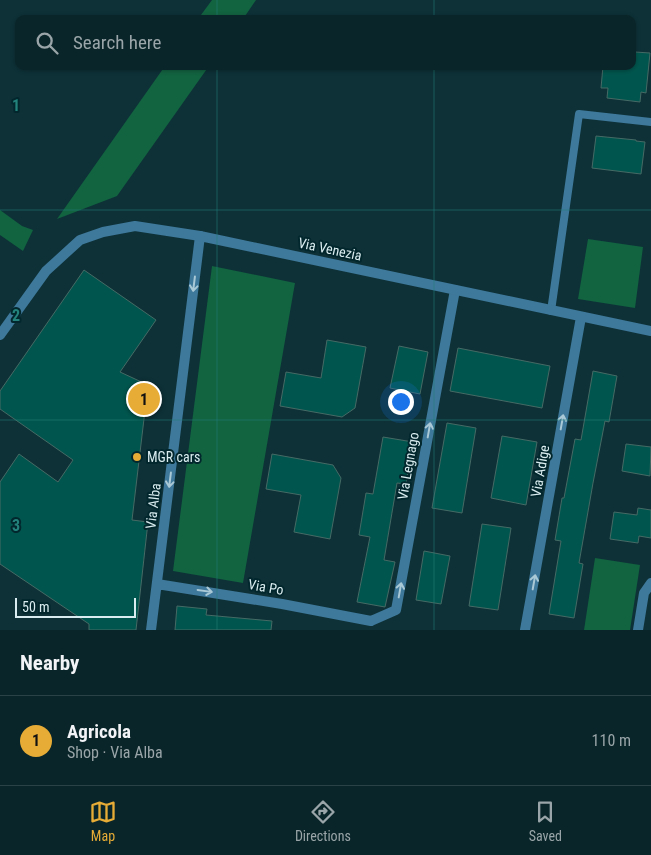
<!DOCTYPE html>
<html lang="en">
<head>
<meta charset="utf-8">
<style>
	:root { --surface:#0a2529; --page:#132d31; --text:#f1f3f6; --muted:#99a5a8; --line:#2a4246; --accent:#e6ac36 }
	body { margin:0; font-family:"Roboto Condensed",sans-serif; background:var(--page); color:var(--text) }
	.scale { position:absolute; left:15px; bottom:12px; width:121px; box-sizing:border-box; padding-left:5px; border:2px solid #d9ecef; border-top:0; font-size:14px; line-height:18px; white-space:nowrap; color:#d9ecef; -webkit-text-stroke:4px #02272d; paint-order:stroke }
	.you { position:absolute; left:400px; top:401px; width:18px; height:18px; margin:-12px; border:4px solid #fff; border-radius:50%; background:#1a73e8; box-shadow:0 0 0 8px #1a73e833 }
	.badge { display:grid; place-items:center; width:32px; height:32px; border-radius:50%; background:var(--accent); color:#111; font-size:16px; font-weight:700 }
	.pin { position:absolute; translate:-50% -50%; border:2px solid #fff; box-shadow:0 1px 5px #0006 }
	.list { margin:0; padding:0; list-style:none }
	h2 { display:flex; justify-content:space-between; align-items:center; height:65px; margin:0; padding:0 20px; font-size:21px }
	h2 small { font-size:16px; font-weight:400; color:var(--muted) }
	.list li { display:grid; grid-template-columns:32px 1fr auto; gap:15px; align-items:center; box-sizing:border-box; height:90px; padding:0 20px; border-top:1px solid var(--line) }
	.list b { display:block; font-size:19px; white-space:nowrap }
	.list p { margin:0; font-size:16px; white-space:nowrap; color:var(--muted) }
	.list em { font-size:16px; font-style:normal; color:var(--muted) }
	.icon { flex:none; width:28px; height:28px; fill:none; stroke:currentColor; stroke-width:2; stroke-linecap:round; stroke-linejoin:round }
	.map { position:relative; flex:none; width:651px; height:630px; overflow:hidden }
	.search { position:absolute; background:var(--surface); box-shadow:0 1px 4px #0004; left:15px; right:15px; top:15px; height:55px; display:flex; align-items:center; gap:12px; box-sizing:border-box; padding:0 18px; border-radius:10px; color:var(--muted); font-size:19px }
	.sheet { height:155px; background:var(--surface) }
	nav { display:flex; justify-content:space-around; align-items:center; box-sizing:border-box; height:70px; border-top:1px solid var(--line); background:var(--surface); font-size:14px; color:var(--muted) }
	nav a { display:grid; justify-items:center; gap:2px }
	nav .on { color:var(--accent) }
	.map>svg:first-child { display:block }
	.green { fill:#126340 }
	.building { fill:#00564e; stroke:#466a65 }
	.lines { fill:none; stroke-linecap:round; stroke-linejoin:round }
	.service { stroke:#3e789a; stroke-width:8 }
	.minor { stroke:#3e789a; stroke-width:10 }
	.tertiary { stroke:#3e789a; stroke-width:10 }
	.oneway { stroke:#aac9d6 }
	.grid { fill:none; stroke:#23827b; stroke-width:1; stroke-opacity:0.55 }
	.poi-dot { fill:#e6ac36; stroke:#02272d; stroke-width:2 }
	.labels { text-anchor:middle; stroke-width:4; stroke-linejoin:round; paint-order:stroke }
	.street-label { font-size:14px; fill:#d9ecef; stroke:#02272d }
	.poi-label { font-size:14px; fill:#d9ecef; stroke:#02272d; text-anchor:start }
	.grid-label { font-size:16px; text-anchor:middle; font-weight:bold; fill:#23827b; stroke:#02272d; stroke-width:4; stroke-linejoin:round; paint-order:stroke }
</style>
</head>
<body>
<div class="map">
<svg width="651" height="630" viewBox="0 0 651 630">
	<rect width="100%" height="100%" fill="#0d3137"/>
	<path class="green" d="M212,0h44l-13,19h-45z
		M165,66h44l-92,130 -60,23z
		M0,210l22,16 11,4 -10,21 -23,-16z
		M588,239l55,8 -8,61 -57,-9z
		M212,266l83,17 -52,300 -70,-12z
		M595,558l45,7 -10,65h-46z"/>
	<path class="building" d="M635,52l15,1 -4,40 -5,-1 -1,10 -33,-4 1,-10h-7l2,-22h29v-13l3,1z
		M596,136l40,4v1l9,1 -4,32 -49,-6z
		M84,270l72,50 -36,52 28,13 -16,135 16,2 -12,108h-47v-6l-89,-60v-82l19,-28 39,28 15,-22 -73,-51v-18z
		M327,340l39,7 -11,61 -13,9 -62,-11 6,-34 35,6z
		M399,346l29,6 -8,42 -30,-6z
		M458,348l92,18 -8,42 -92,-17z
		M593,371l24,5 -8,46 -4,-1 -12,62 -14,80 4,1 -9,54 -25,-4 12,-73 -6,-1 7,-42h2l11,-59 6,1z
		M447,423l29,5 -14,85 -30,-5z
		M502,436l35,6 -11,63 -35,-7z
		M383,437l30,5 -7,42 -9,-1 -13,77 11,2 -10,45 -28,-5 13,-65 -11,-2 7,-42 7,1z
		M626,444l25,3 -1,29 -28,-5z
		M272,454l61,11 8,13 -11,61 -36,-7 7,-37 -35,-6z
		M638,508l13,2v28l-12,-2 -1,7 -28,-4 4,-27 23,3z
		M482,524l29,4 -13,82 -29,-4z
		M424,551l26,5 -9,48 -25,-4z
		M177,606l30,3 -1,6 66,6 -1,9h-96z"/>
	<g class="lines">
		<path class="service" d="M551,311l28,-197 72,8"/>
		<path class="minor" d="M157,584l125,20 89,17
			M371,621l25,-11 59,-320
			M151,630l49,-394
			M525,630l56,-313
			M638,630l6,-37 7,-10"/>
		<path class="tertiary" d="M0,335l46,-64 34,-31 23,-8 32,-6 65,10 451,95"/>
	</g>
	<defs><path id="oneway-shaft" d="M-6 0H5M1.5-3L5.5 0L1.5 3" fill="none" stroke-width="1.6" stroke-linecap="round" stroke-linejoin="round" transform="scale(1.25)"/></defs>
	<g class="oneway">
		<use href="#oneway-shaft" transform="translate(194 284) rotate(97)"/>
		<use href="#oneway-shaft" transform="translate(562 422) rotate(-80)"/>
		<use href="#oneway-shaft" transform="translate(429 430) rotate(-80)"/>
		<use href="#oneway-shaft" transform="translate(170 480) rotate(97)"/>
		<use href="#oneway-shaft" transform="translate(534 582) rotate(-80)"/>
		<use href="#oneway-shaft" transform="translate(400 590) rotate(-80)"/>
		<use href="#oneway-shaft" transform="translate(205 591) rotate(8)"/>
	</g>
	<path class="grid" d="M217,0v19M434,0v19M217,66v564M434,66v564M0,210h651M0,420h651"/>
	<circle class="poi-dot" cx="137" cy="457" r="5"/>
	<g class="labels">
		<g class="street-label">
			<text transform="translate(330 249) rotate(12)" y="5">Via Venezia</text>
			<text transform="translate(408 466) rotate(-80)" y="5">Via Legnago</text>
			<text transform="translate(540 471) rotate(-80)" y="5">Via Adige</text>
			<text transform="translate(153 506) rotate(-83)" y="5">Via Alba</text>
			<text transform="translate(266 587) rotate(10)" y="5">Via Po</text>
		</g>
		<g class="poi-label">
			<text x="147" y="462">MGR cars</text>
		</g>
	</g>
	<g class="grid-label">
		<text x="16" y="111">1</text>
		<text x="16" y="321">2</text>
		<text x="16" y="531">3</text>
	</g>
</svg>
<div class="scale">50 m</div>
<div class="you"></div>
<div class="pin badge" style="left:144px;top:399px">1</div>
<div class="search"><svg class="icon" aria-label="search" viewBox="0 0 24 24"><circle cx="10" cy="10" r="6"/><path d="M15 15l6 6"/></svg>Search here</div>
</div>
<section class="sheet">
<h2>Nearby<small></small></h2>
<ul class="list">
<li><span class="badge">1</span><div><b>Agricola</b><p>Shop · Via Alba</p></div><em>110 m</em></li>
</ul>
</section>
<nav>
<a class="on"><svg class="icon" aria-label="map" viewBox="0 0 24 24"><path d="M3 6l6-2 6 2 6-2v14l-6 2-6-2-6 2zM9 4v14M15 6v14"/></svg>Map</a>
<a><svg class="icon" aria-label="directions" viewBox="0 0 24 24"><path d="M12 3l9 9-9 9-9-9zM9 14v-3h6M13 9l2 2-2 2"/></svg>Directions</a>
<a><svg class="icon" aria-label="saved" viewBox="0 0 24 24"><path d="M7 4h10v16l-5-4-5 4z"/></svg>Saved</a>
</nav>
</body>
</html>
